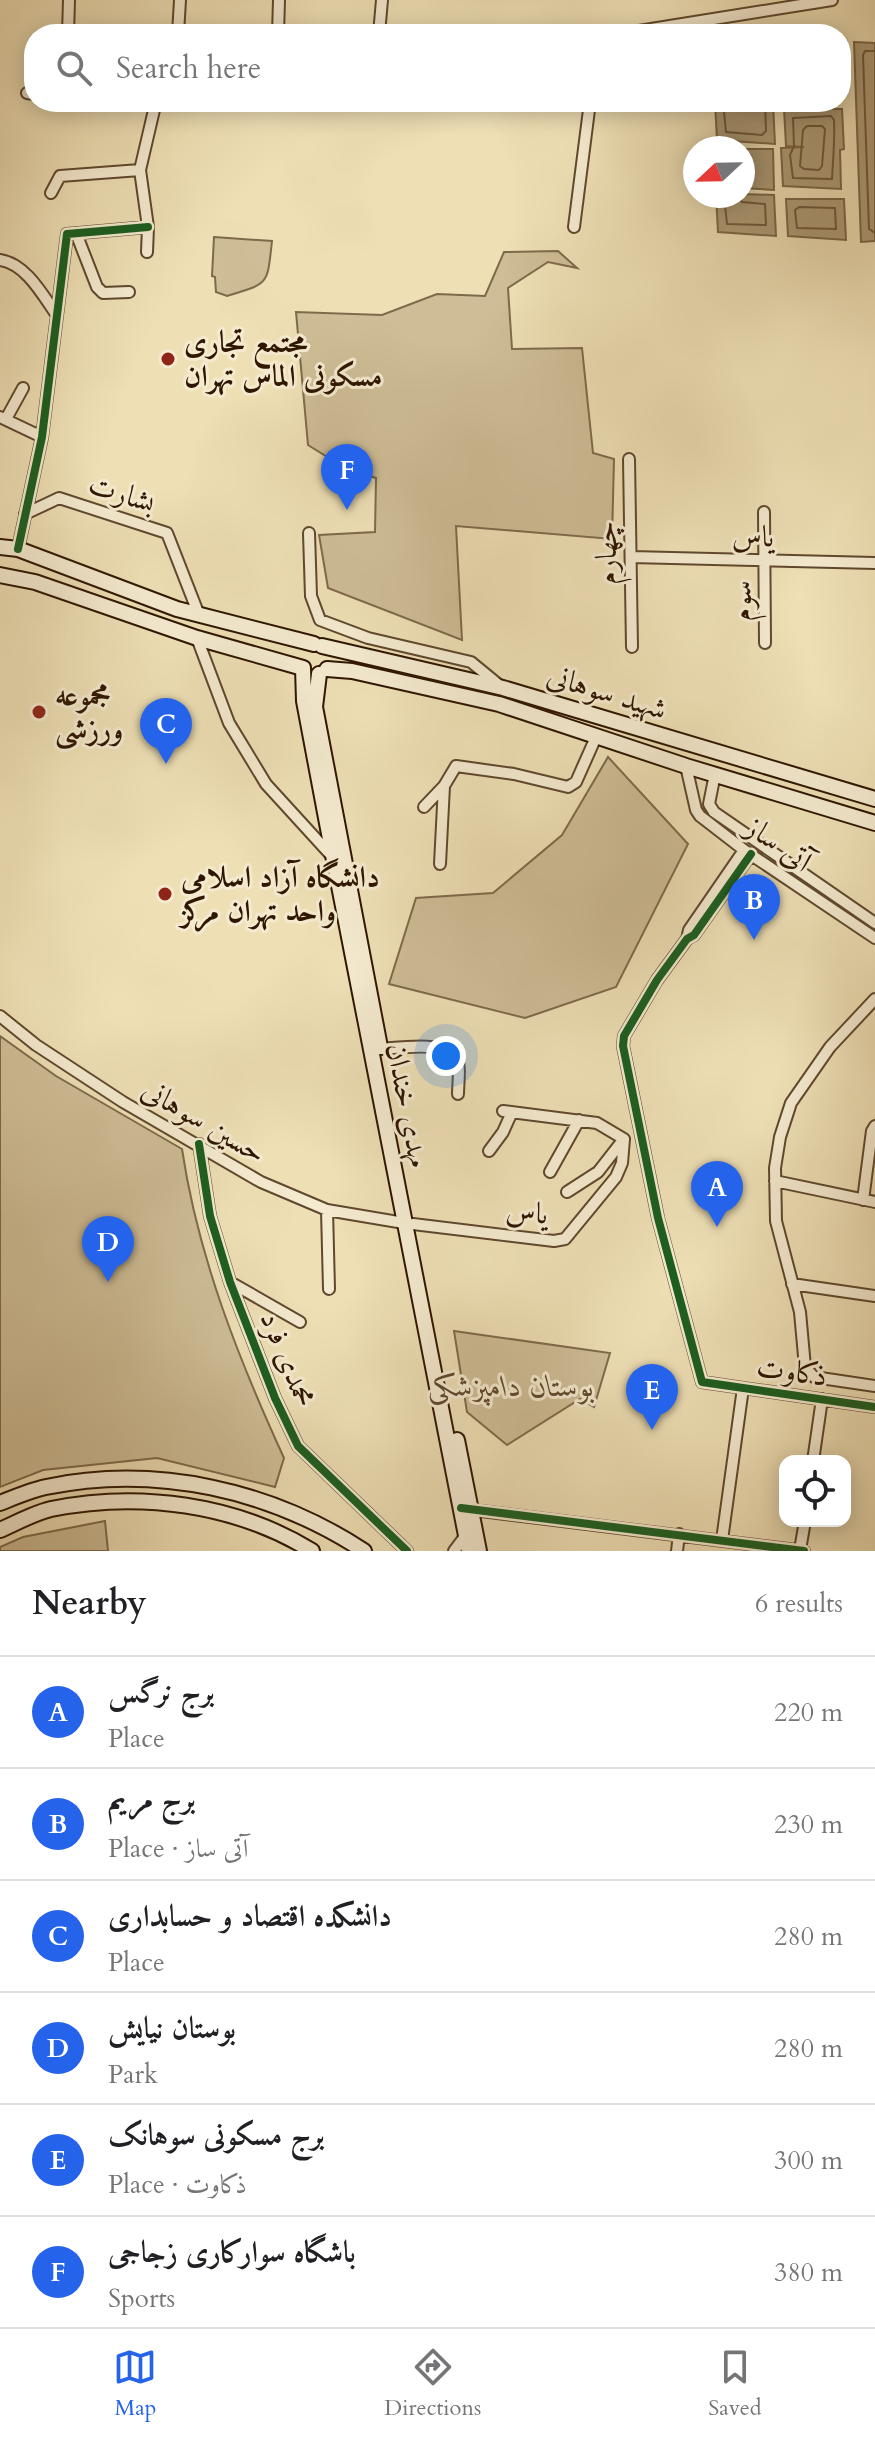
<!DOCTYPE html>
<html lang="en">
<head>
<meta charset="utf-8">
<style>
	:root { --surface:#fff; --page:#f2f2f2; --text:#202124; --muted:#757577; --line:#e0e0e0; --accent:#2563eb }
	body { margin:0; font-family:Cardo,Amiri,serif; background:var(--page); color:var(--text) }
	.controls { position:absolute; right:24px; bottom:24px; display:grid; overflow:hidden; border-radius:16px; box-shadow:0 4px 20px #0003 }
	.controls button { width:72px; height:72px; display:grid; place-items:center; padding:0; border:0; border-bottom:2px solid var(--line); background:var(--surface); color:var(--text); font:40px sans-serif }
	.compass { position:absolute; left:683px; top:136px; width:72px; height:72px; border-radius:50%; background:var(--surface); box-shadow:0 4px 20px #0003; rotate:248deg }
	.you { position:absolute; left:446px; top:1056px; width:28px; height:28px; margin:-20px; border:6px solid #fff; border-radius:50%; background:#1a73e8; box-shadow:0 0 0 12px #1a73e833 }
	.badge { display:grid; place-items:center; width:52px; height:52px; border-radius:50%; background:var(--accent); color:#fff; font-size:26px; font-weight:700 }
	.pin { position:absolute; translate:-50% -66px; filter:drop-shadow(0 2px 4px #0008) }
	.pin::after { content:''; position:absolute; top:42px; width:28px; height:24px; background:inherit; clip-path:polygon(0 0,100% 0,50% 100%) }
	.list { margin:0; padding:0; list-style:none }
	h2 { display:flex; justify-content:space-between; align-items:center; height:104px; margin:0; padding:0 32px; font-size:34px }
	h2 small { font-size:26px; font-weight:400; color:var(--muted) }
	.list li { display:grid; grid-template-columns:52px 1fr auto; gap:24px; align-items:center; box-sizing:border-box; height:112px; padding:0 32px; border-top:2px solid var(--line) }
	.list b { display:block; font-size:30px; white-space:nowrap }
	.list p { margin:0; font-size:26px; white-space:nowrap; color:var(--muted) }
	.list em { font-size:26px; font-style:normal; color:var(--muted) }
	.icon { flex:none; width:44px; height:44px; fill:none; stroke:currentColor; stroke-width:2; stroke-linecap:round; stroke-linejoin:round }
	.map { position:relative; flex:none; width:875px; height:1551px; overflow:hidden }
	.search { position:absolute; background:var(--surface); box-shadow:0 4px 20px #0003; left:24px; right:24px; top:24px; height:88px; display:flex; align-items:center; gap:20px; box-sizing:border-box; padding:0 28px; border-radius:32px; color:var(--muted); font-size:30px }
	.sheet { height:776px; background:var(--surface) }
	nav { display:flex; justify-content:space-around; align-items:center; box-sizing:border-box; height:112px; border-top:2px solid var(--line); background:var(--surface); font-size:22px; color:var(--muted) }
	nav a { display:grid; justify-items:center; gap:4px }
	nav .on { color:var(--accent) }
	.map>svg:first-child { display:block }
	.green { fill:#cebd96; stroke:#7e6a4b; stroke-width:2 }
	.water { fill:#ad9b77; stroke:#7b6647; stroke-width:2 }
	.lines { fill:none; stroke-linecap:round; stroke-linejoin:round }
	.shore { stroke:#6e583c; stroke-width:2 }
	.street-casing { stroke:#5f482d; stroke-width:14 }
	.secondary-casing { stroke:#2f1600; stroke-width:18 }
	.street { stroke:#f4eacf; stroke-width:10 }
	.secondary { stroke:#f4eacf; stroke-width:14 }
	.cycleway-casing { stroke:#f4eacf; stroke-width:13 }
	.cycleway { stroke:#1b5e20; stroke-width:8 }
	.poi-dot { fill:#8f2418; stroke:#f4eacf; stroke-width:3 }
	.labels { text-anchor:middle; stroke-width:6; stroke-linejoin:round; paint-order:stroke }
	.poi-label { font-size:30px; font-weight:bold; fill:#2f1600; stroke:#f4eacf; text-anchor:start }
	.street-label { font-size:30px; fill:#2f1600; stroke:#f4eacf }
	.park-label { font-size:30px; font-style:italic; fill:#5f482d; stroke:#f4eacf }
</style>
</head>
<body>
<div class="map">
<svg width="875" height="1551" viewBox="0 0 875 1551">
	<rect width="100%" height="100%" fill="#eedfb5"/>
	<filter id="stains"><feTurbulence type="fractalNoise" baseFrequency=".0025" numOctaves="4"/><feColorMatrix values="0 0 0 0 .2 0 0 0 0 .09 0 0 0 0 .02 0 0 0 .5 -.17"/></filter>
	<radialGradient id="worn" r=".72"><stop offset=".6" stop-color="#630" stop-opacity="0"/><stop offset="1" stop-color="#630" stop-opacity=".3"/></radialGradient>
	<path class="green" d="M214,237l58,4c-5,44 -2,42 -45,55l-11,-4 -1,-15 -3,-1z
		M558,251l19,17 -29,-6 -40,26 4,61 70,-1 11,105 21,6 -2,80 -156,-13 6,114 -134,-52 -9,-53 56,-3 1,-54 -31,-10 -37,-23 -12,-133 86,3 55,-21 48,2 19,-44z
		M608,757l80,87 -72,143 -91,31 -136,-34 27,-86 77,-5 69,-58z
		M0,1036l56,40 126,73c16,108 57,211 102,309l-9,29 -118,-29 -114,12 -43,17z
		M454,1331l156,22 -16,54 -14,-8 -73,46 -40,-33z
		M105,1521l3,30h-108v-4l23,-10z"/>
	<path class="water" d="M854,42l21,1v198l-14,1z
		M715,102l58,1 2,41 -58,-4z
		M784,108l58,1 2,40 -4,1 1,39 -58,-3 -2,-38 23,-1 -18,-1z
		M743,149h30l1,41 -31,-2z
		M743,194l31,1 2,41 -58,-4 -2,-36z
		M786,199h58l2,41 -58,-4z"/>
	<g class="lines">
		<path class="shore" d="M875,51h-10l-2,4 6,174 6,4
			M723,102l3,30 36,3 4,-4 -1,-29
			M831,116l3,4c1,20 -1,39 -2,59l-39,-1 -3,-23 4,-9 -1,-28z
			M807,126h15l3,3 -3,37 -3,4 -15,-1 -4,-3 3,-36z
			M724,196l3,28 39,1 -1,-21 -23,-2 -6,-6
			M799,207l36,1 1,21 -39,-1 -2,-18z"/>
		<g class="street-casing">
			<path id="street" d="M68,34l1,-34
				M178,34l2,-34
				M278,34l1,-34
				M379,34l3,-34
				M620,34l212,-34
				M27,93l7,1
				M51,193l9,-17 80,-6
				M574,227l16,-125
				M76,233l21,54 6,6 26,-1
				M147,252l1,-25 -8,-57 14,-60
				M0,260c26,4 42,34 56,54
				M0,417l42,20
				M6,419l17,-31
				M629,459l3,188
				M764,512l1,131
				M25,514l34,-16 108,35 32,82
				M309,533l2,63 9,24 48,18 103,24 28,23
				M18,549l24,-112 25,-203 81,-7
				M631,557l244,6
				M197,638l32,85 37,61 63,69
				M686,766l10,44 4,6 44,34 131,88
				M715,774l-6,30 5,8 161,111
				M424,807l20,-21
				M751,854l-57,81 -7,4 -30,41 -33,56 -1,10 35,172 44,164 173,25
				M440,864l4,-78 12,-20 58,8 54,13 8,-5 20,-45
				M687,939l2,-9 55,-80
				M875,999l-45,48 -39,56 -11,34 -5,31 1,53 24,91 5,55 9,10 61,9
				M0,1016l36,29 87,57 138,80 66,28 77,13
				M380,1049c16,-1 67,-8 76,7 5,9 2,28 2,38
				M503,1111l94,12 27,16
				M199,1144l11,72 20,66 45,116 23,48 109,105
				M489,1151l14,-19 9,-20
				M550,1172l29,-52
				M775,1181l100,21
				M567,1192l31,-20 25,-32
				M863,1200l9,-69 3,-5
				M327,1210l2,79
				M413,1224l141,17 11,-2 51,-62 6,-14 2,-24
				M230,1282l70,40
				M792,1284l83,12
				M813,1461l9,-62
				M465,1509l339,42
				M722,1540l21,-152
				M800,1550l5,-29
				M454,1551l12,-16
				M677,1551l2,-17"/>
		</g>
		<g class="secondary-casing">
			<path id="secondary" d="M0,547l18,2 159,60 137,35
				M0,575l35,7 162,56 106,30 1,33 29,154 136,696
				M322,646l181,42 372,111
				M327,669l25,2 147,33 187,62 189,57
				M319,674l-4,33 65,340
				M457,1440l22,111
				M0,1503c15,-6 31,-13 46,-16 110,-23 225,3 318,64
				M0,1530c16,-7 34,-17 51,-21 88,-18 185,-5 261,42"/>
		</g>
		<use href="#street" class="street"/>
		<use href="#secondary" class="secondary"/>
		<g class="cycleway-casing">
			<path id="cycleway" d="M18,549l24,-112 25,-203 81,-7
				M751,854l-57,81 -7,4 -30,41 -33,56 -1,10 35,172 44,164 173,25
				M199,1144l11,72 20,66 45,116 23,48 109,105
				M461,1508l343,43"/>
		</g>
		<use href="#cycleway" class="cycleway"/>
	</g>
	<g class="poi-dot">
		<circle cx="168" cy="359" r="8"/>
		<circle cx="39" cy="712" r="8"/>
		<circle cx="165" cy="894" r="8"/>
	</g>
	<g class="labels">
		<g class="poi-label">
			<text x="184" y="352">مجتمع تجاری<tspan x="184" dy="34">مسکونی الماس تهران</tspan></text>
			<text x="55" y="705">مجموعه<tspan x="55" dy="34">ورزشی</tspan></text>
			<text x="181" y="887">دانشگاه آزاد اسلامی<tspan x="181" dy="34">واحد تهران مرکز</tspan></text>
		</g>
		<g class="street-label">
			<text transform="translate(122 493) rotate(18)" y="10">بشارت</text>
			<text transform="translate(753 536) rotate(1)" y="10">یاس</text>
			<text transform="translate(606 553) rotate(-91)" y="10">چهارم</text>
			<text transform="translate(741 601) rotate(-90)" y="10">سوم</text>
			<text transform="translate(607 692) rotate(17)" y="10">شهید سوهانی</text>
			<text transform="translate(779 844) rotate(35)" y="10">آتی ساز</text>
			<text transform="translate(408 1105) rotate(79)" y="10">مهدی خندان</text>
			<text transform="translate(204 1121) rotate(30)" y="10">حسین سوهانی</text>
			<text transform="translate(527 1212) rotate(5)" y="10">یاس</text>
			<text transform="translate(288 1359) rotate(68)" y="10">محمدی فرد</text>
			<text transform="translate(792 1371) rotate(8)" y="10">ذکاوت</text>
		</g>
		<g class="park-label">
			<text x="511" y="1396">بوستان دامپزشکی</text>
		</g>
	</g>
	<rect width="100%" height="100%" filter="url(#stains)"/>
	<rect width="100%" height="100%" fill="url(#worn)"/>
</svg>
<div class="controls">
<button><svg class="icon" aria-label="locate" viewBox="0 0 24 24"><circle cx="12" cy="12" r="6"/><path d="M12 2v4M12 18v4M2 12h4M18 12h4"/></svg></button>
</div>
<svg class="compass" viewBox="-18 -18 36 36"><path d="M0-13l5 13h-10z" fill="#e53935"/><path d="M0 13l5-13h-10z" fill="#757577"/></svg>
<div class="you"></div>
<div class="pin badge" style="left:717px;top:1227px">A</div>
<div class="pin badge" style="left:754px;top:940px">B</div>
<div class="pin badge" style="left:166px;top:764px">C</div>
<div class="pin badge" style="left:108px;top:1282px">D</div>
<div class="pin badge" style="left:652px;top:1430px">E</div>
<div class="pin badge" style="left:347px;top:510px">F</div>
<div class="search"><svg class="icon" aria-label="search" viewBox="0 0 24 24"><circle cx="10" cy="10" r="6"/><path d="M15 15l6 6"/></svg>Search here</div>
</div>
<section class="sheet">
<h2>Nearby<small>6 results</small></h2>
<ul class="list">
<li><span class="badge">A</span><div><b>برج نرگس</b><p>Place</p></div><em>220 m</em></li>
<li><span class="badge">B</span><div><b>برج مریم</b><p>Place · آتی ساز</p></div><em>230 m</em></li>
<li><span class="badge">C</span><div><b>دانشکده اقتصاد و حسابداری</b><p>Place</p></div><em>280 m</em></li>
<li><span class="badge">D</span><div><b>بوستان نیایش</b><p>Park</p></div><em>280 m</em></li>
<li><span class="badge">E</span><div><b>برج مسکونی سوهانک</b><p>Place · ذکاوت</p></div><em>300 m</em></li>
<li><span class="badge">F</span><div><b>باشگاه سواركاری زجاجی</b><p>Sports</p></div><em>380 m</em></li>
</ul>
</section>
<nav>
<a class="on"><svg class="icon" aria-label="map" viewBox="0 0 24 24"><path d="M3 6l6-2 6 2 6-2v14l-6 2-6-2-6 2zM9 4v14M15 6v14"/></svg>Map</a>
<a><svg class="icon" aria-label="directions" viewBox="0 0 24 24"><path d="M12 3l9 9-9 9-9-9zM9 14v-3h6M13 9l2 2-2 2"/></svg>Directions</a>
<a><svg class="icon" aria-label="saved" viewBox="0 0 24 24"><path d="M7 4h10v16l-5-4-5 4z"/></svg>Saved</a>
</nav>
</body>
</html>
